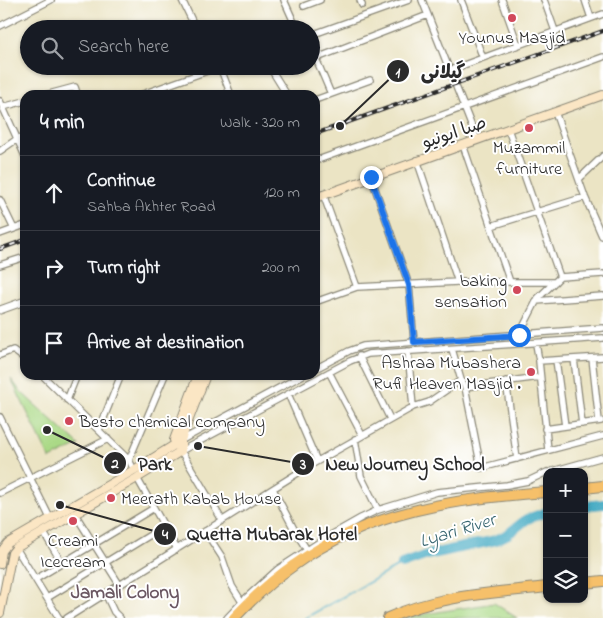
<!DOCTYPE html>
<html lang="en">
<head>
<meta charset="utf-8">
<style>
	:root { --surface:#171b24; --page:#242831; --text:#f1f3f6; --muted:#9ea1a6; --line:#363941 }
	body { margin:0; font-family:"Indie Flower","Playpen Sans Arabic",sans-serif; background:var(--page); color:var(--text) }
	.controls { position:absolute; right:15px; bottom:15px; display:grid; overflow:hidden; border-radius:10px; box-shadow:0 1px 4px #0004 }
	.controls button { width:45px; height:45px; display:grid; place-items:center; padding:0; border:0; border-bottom:1px solid var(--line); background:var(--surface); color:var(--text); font:25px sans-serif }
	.stop { position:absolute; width:15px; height:15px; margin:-11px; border:4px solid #1a73e8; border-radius:50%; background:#fff }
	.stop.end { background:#1a73e8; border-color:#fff; box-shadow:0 1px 5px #0008 }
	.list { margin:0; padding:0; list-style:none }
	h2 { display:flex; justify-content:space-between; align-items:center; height:65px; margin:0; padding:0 20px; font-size:21px }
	h2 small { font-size:16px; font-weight:400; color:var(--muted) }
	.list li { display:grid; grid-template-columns:32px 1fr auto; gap:15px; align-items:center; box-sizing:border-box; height:75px; padding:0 20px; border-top:1px solid var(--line) }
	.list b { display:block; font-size:19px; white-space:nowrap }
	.list p { margin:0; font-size:16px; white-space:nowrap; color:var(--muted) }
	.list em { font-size:16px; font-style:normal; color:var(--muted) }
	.icon { flex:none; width:28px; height:28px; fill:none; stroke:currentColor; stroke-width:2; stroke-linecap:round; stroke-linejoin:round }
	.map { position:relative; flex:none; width:603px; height:618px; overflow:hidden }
	.search { position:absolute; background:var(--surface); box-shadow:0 1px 4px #0004; left:20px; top:20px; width:300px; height:55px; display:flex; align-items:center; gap:12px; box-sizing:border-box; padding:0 18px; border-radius:28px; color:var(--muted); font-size:19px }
	.panel { position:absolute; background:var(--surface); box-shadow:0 1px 4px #0004; left:20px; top:90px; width:300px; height:290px; border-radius:15px }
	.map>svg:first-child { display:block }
	.green { fill:#aad986; stroke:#6a8258 }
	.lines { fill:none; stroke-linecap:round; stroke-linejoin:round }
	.stream { stroke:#44aac3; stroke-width:2 }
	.river { stroke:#44aac3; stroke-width:10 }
	.minor-casing { stroke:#8b8878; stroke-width:8 }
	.tertiary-casing { stroke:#8b8878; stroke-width:9 }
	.secondary-casing { stroke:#8b8878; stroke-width:10 }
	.motorway-casing { stroke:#8b8878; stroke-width:12 }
	.minor { stroke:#fff; stroke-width:5.5 }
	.tertiary { stroke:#fff; stroke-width:7 }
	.secondary { stroke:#fbe6c4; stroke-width:8 }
	.motorway { stroke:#f6c06b; stroke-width:10 }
	.rail-casing { stroke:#2b2b2b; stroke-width:4 }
	.rail { stroke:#fff; stroke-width:2; stroke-dasharray:5.5; stroke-linecap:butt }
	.route { stroke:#1a73e8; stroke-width:6 }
	.poi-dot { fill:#d1495b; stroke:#fff; stroke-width:2 }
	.labels { text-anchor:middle; stroke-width:4; stroke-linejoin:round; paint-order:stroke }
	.poi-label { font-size:18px; fill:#2b2b2b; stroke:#fff }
	.street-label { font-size:18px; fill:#2b2b2b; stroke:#fff }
	.water-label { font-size:19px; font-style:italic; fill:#36646f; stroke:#fff }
	.neighbourhood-label { font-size:19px; font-weight:bold; fill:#6b5762; stroke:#fff }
	.leader { fill:none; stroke:#2b2b2b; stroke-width:2 }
	.callout-dot { fill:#2b2b2b; stroke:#fff; stroke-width:2 }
	.mark-label { font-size:15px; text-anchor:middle; font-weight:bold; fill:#fff }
	.callout-label { font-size:19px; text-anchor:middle; font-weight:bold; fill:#2b2b2b; stroke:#fff; stroke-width:4; stroke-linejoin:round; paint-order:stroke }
</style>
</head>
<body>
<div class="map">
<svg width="603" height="618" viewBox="0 0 603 618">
	<rect width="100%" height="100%" fill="#fff"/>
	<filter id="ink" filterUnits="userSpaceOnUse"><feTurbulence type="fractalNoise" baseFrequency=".02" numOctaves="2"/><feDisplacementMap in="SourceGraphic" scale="10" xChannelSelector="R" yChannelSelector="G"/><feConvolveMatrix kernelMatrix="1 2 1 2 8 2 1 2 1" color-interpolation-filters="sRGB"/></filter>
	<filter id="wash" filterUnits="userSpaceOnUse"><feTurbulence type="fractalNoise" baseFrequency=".0096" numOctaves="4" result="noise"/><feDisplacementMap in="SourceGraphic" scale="20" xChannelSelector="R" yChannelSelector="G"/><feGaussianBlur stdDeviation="1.12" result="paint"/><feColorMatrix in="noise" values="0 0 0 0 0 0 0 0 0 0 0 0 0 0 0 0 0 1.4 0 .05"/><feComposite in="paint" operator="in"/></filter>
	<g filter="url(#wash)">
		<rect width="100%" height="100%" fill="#ebe4c4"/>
		<path class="green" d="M11,379l10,13 58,53 -29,14z
			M494,603l23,15h-116z"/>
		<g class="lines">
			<path class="stream" d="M305,618l97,-54"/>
			<path class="river" d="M584,506l19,-2
				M402,564l25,-9 69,-15 12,-6 19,-15 20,-7"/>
		</g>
	</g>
	<g filter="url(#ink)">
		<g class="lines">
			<g class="minor-casing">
				<path id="minor" d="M182,0l14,29
					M284,0l13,29
					M360,0l2,5
					M422,0l55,140
					M461,0l22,58
					M502,0l16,45
					M544,0l11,31
					M585,0l6,18
					M304,6l16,-6
					M0,26l51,-26
					M311,35l98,-35
					M311,47l20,47
					M317,58l111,-43
					M269,66l18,29
					M220,67l11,28
					M450,70l153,-56
					M45,95l30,-8 2,6
					M140,95l81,-29
					M315,100l55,-20
					M0,101l25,55
					M3,107l22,-6
					M555,112l30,85 17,39h1
					M508,129l52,148 -22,21 -19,37
					M463,145l47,137
					M0,151l17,-12 8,-3
					M417,160l41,122
					M315,161l288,-104
					M371,177l38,108 5,57
					M580,178l23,-22
					M323,194l34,93
					M0,200l14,29
					M491,226l94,-29
					M0,234l25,-9
					M0,265l25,-8
					M560,277l43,-3
					M536,301l67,-5
					M315,302l42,-15 101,-5h97
					M536,344l3,17 64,-4
					M452,349l9,31 4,7 16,81 122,-32
					M408,351l5,56
					M0,355l13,-5 12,9
					M359,356l31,63
					M592,358l7,63
					M574,359l8,65
					M556,360l9,66
					M539,361l9,89
					M315,369l34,-18 14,-5 240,-18
					M329,372l33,63
					M42,375l87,85 5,10
					M506,381l11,78
					M465,387l75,-10
					M288,394l29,67
					M67,400l10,-25
					M0,417l50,101
					M545,429l56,-8
					M99,430l22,-55
					M355,439l6,37 17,34
					M180,441l123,-66
					M129,460l36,-85
					M549,472l54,-15
					M137,478l40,71
					M273,489l22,42 12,19
					M0,493l108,-54
					M75,514l44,70
					M222,520l-41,-69 169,-90 18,-7 235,-16
					M205,531l17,26 10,29 10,16
					M44,533l18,30
					M16,548l43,70
					M36,579l118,-71
					M105,593l9,19 6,6
					M47,598l118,-72
					M67,618l242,-152 104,-59 16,-5 32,-22
					M227,618l20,-21 31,-28 46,-30 37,-21 17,-8 59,-18 70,-7 21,-4 19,-9"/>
			</g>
			<g class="tertiary-casing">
				<path id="tertiary" d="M0,310l25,-9"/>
			</g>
			<g class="secondary-casing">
				<path id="secondary" d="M315,198l288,-103
					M178,447l-4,-7 24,-65
					M181,451v-11l25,-65
					M0,564l2,-13 6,-8 126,-73 42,-26
					M0,613l12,-60 4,-5 121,-70 44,-27"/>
			</g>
			<g class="motorway-casing">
				<path id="motorway" d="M584,488l19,-2
					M584,583l19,-2
					M234,618c18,-19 38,-38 60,-53 74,-54 164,-67 253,-73
					M388,618c50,-23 105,-25 159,-31"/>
			</g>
			<use href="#minor" class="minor"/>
			<use href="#tertiary" class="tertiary"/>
			<use href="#secondary" class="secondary"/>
			<use href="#motorway" class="motorway"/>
			<g class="rail-casing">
				<path id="rail" d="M315,134l288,-103
					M0,249l25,-9"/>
			</g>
			<use href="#rail" class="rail"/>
		</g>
	</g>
	<g class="lines" filter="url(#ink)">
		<path class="route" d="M371,177l38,108 5,57 105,-7"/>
	</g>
	<g class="poi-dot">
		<circle cx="512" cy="18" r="5"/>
		<circle cx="529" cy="128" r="5"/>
		<circle cx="517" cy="290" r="5"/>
		<circle cx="531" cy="372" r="5"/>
		<circle cx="69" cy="421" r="5"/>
		<circle cx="111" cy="498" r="5"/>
		<circle cx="73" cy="521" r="5"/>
	</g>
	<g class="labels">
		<g class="poi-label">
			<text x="512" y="43">Younus Masjid</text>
			<text x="529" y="153">Muzammil<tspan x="529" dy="21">furniture</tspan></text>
			<text x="507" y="286" text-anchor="end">baking<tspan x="507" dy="21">sensation</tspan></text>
			<text x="521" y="368" text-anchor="end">Ashraa Mubashera<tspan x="521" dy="21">Rufi Heaven Masjid .</tspan></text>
			<text x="79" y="427" text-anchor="start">Besto chemical company</text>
			<text x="121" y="504" text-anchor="start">Meerath Kabab House</text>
			<text x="73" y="546">Creami<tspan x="73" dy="21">Icecream</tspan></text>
		</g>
		<g class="street-label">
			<text transform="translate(454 132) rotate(-19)" y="6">صبا ایونیو</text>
		</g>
		<g class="water-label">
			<text transform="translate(457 529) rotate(-17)" y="7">Lyari River</text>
		</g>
		<g class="neighbourhood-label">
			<text x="125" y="598">Jamali Colony</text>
		</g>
	</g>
	<path class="leader" d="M340 126L398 71M47 430L115 463M198 446L303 464M60 505L165 534"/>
	<g class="callout-dot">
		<circle cx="340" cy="126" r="5"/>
		<circle cx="47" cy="430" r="5"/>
		<circle cx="198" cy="446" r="5"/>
		<circle cx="60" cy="505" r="5"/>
		<circle cx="398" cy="71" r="12"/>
		<circle cx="115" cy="463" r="12"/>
		<circle cx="303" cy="464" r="12"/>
		<circle cx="165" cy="534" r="12"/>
	</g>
	<g class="mark-label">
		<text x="398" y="77">1</text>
		<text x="115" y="468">2</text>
		<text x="303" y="469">3</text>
		<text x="165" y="539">4</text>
	</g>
	<g class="callout-label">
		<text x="443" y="78">گیلانی</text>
		<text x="155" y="470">Park</text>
		<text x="405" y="470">New Journey School</text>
		<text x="272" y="540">Quetta Mubarak Hotel</text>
	</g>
</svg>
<div class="controls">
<button>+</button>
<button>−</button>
<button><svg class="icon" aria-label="layers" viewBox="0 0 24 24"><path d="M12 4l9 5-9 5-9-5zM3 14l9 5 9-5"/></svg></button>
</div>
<div class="stop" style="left:519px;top:335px"></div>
<div class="stop end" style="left:371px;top:177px"></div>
<div class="search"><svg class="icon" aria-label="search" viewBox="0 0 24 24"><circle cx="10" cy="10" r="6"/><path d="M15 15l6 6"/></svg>Search here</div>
<section class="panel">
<h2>4 min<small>Walk · 320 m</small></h2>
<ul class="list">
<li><svg class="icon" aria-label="ahead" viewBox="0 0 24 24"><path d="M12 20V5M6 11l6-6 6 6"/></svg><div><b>Continue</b><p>Sahba Akhter Road</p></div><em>120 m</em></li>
<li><svg class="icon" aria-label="right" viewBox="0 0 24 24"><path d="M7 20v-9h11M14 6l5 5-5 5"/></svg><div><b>Turn right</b></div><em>200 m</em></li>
<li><svg class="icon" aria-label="arrive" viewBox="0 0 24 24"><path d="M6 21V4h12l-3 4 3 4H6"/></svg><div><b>Arrive at destination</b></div></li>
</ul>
</section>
</div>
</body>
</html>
